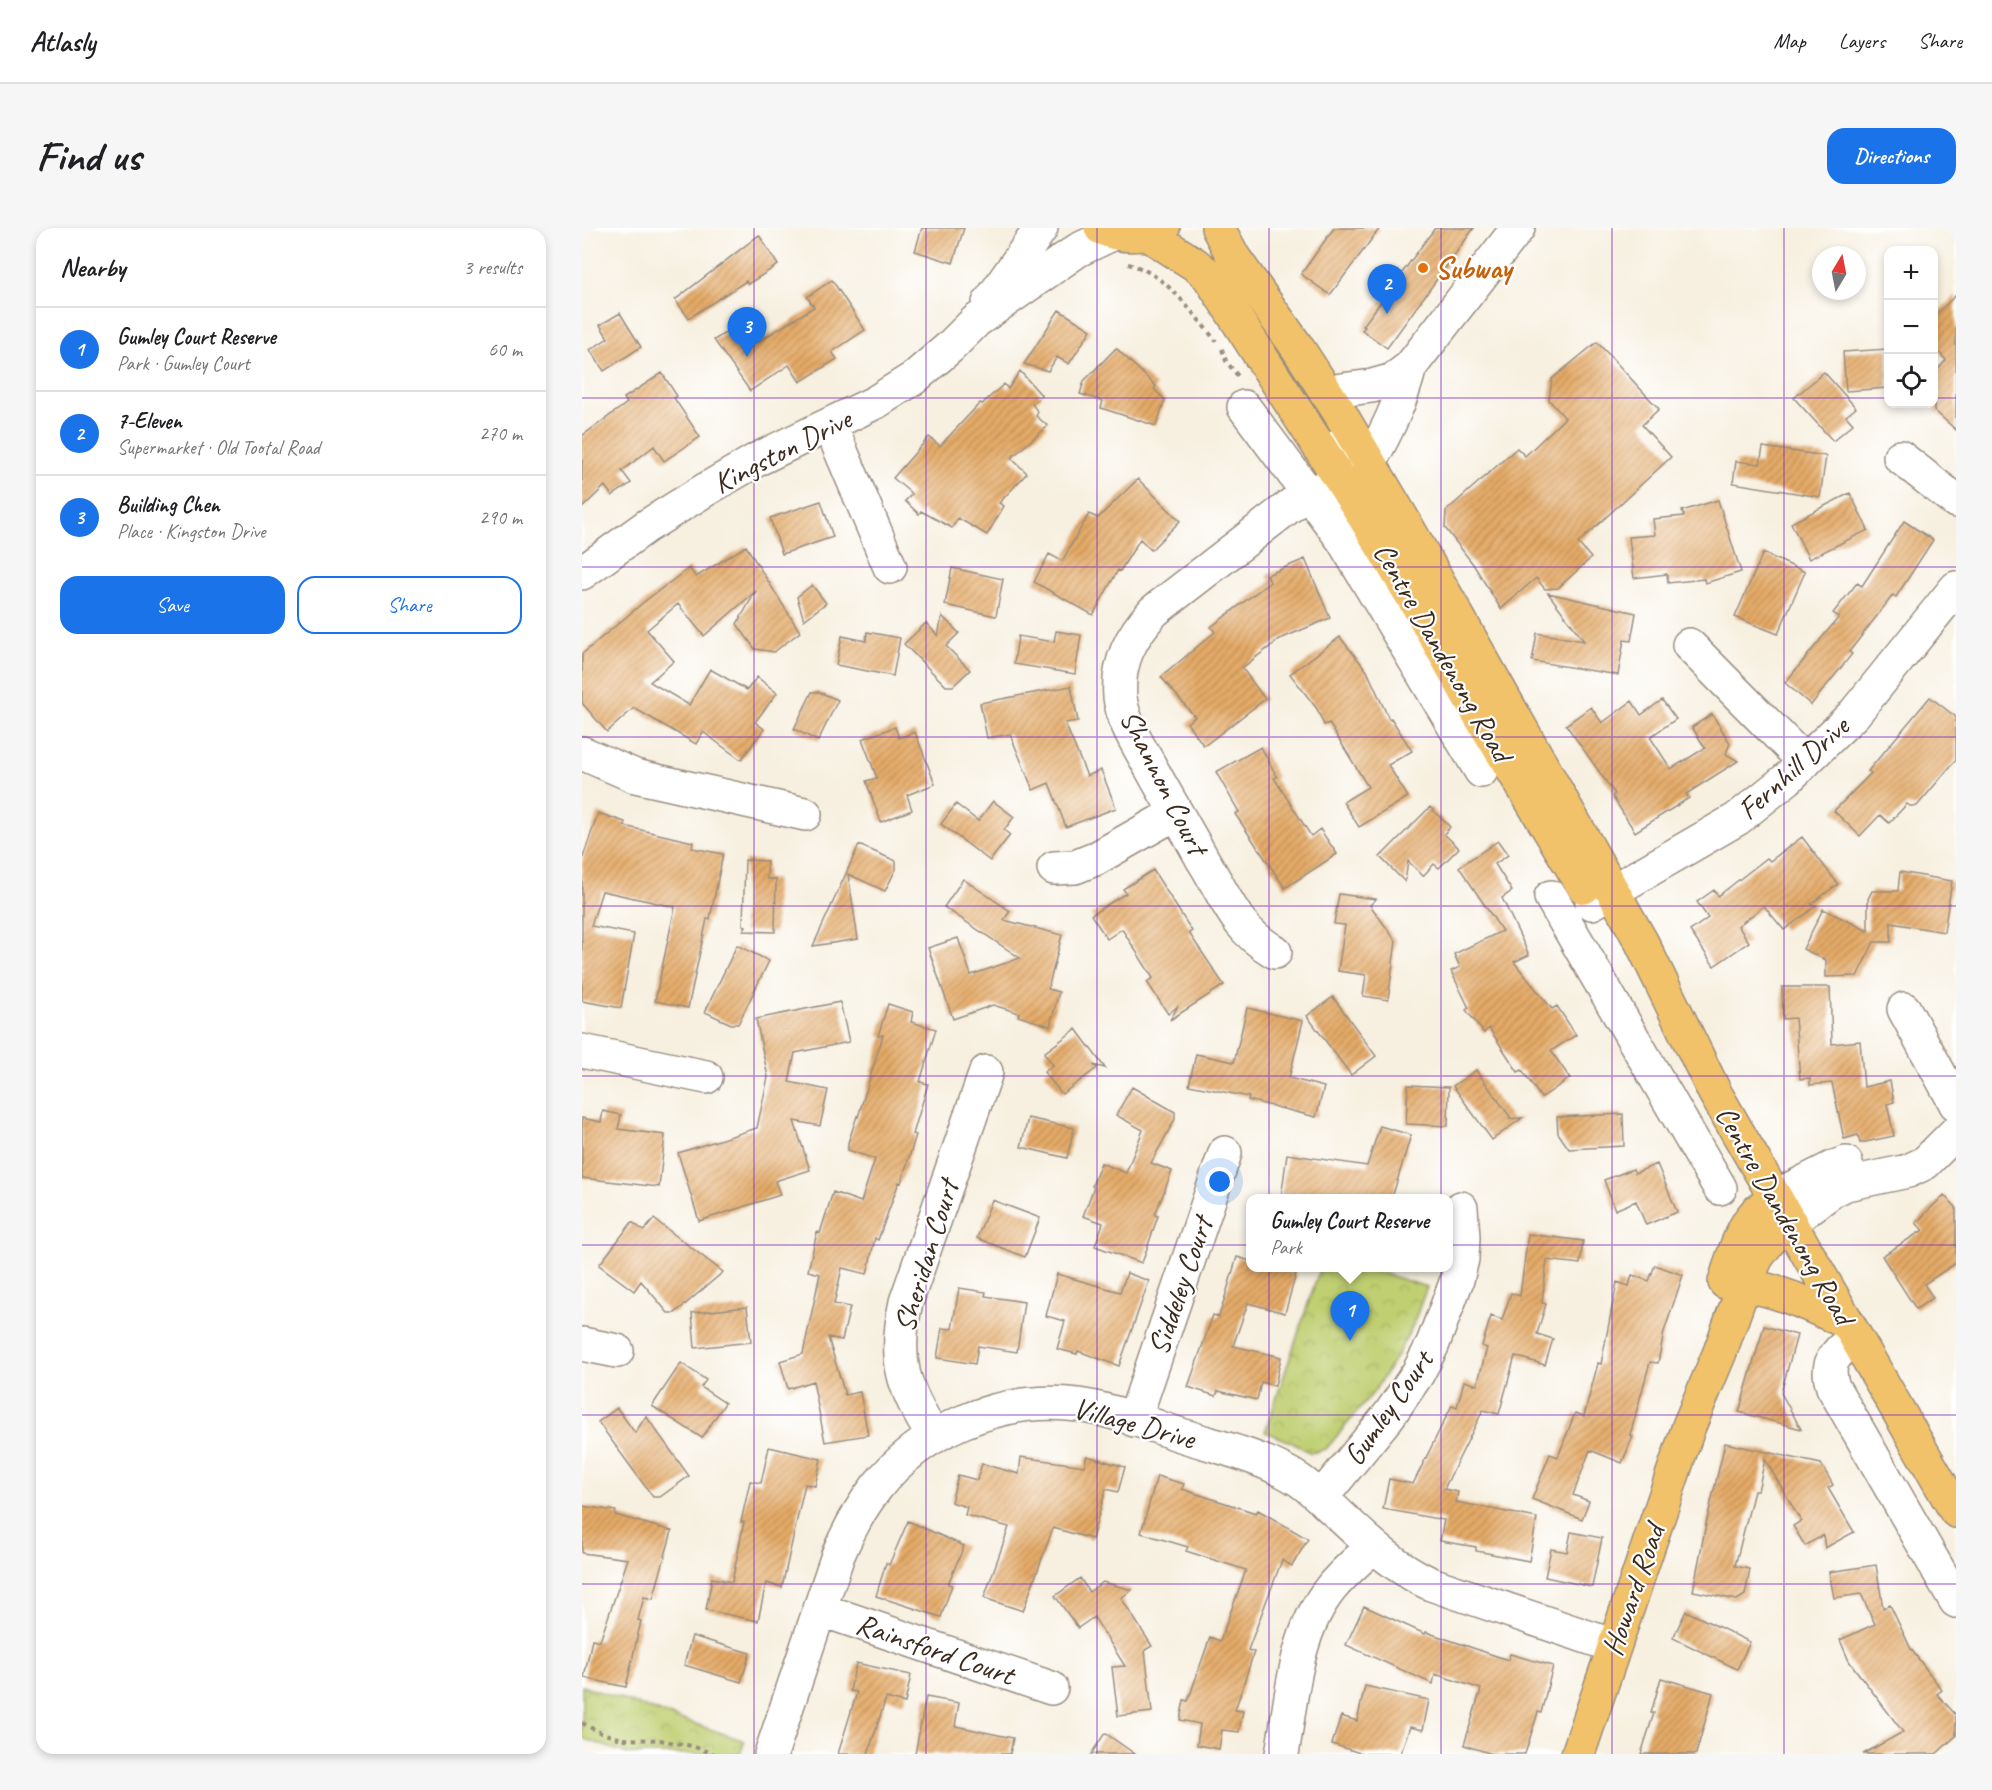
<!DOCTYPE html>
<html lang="en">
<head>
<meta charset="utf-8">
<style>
	:root { --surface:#fff; --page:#f6f6f6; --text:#202124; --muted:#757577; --line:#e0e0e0; --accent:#1a73e8 }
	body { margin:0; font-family:Caveat,sans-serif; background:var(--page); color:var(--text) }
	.controls { position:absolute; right:18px; top:18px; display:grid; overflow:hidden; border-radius:12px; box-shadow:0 3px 9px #0003 }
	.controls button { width:54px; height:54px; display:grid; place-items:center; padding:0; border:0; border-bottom:2px solid var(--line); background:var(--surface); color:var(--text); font:30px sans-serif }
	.compass { position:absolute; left:1230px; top:18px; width:54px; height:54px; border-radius:50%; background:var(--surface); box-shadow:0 3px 9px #0003; rotate:10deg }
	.you { position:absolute; left:638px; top:954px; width:21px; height:21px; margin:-15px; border:4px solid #fff; border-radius:50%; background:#1a73e8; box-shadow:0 0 0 9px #1a73e833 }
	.badge { display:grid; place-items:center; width:39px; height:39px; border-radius:50%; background:var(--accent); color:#fff; font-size:20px; font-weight:700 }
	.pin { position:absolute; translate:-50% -50px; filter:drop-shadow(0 2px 3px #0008) }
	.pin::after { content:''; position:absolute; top:32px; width:21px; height:18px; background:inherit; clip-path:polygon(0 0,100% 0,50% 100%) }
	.popup { position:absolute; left:664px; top:966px; width:207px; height:78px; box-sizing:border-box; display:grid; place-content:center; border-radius:12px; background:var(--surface); filter:drop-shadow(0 2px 4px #0005); font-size:20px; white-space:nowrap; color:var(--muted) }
	.popup b { font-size:22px; color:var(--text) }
	.popup::after { content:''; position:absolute; left:50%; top:100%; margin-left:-12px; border:12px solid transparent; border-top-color:var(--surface) }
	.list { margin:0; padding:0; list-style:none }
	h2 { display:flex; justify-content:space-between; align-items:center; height:78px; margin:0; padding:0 24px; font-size:26px }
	h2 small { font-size:20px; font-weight:400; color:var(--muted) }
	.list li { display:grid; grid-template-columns:39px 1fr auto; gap:18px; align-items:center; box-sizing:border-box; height:84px; padding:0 24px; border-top:2px solid var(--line) }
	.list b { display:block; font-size:22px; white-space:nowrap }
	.list p { margin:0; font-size:20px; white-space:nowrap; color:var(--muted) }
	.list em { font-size:20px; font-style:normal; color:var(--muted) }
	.actions { display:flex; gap:12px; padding:18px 24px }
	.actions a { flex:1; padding:14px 0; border:2px solid var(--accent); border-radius:18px; text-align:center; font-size:21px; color:var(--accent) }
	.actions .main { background:var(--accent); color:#fff }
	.icon { flex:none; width:33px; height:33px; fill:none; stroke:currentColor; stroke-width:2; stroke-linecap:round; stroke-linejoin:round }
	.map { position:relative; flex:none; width:1374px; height:1526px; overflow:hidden; border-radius:18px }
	header { display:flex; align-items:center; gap:36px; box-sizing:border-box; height:84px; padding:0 30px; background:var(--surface); border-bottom:2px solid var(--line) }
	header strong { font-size:28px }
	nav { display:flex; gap:33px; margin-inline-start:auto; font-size:21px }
	.intro { display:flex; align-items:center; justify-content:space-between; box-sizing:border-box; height:144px; padding:0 36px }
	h1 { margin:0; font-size:42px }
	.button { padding:15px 27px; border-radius:18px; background:var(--accent); color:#fff; font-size:21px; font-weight:700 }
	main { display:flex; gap:36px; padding:0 36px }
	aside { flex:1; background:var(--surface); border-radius:18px; box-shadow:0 3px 9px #0003 }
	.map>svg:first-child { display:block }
	.park { fill:url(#park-crowns); stroke:#7d7c48; stroke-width:1.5 }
	.building { fill:url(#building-hatch) }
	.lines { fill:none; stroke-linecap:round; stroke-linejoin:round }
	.minor-casing { stroke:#998d7f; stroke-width:36 }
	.major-casing { stroke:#998d7f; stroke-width:36 }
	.path { stroke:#998d7f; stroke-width:4; stroke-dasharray:4.5 4.5; stroke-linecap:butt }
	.minor { stroke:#fff; stroke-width:33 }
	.major { stroke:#f2c26a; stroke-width:33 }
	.grid { fill:none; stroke:#7b2cbf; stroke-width:1.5; stroke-opacity:0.55 }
	.food-dot { fill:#e8710a; stroke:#fff; stroke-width:2 }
	.labels { text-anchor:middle; stroke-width:4.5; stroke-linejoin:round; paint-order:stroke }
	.food-label { font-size:30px; font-weight:bold; fill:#c56008; stroke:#fff; text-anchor:start }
	.street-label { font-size:30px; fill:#3b2a1e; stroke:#fff }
</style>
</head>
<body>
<header>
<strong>Atlasly</strong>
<nav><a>Map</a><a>Layers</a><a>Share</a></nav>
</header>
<div class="intro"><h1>Find us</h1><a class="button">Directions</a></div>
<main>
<aside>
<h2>Nearby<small>3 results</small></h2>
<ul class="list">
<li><span class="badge">1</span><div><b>Gumley Court Reserve</b><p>Park · Gumley Court</p></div><em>60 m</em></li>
<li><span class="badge">2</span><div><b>7-Eleven</b><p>Supermarket · Old Tootal Road</p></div><em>270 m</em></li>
<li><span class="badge">3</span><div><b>Building Chen</b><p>Place · Kingston Drive</p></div><em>290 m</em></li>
</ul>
<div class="actions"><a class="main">Save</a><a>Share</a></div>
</aside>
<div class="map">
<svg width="1374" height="1526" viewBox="0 0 1374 1526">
	<defs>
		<pattern id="park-crowns" width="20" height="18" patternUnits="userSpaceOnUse" patternTransform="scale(1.5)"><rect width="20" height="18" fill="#bfcf71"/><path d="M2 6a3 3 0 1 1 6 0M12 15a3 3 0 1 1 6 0" fill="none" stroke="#a5b261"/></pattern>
		<pattern id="building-hatch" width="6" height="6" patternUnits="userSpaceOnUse" patternTransform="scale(1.5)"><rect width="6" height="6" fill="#e5ab67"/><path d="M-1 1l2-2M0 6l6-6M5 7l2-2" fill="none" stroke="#bb8b54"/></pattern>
	</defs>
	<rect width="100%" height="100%" fill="#fff"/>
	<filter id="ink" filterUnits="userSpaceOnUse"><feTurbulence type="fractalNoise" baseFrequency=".0167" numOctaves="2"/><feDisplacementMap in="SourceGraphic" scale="12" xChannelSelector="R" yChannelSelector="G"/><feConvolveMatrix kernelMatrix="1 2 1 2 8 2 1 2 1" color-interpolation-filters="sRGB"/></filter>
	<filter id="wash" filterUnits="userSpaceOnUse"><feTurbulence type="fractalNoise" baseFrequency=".008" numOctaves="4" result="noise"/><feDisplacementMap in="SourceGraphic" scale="24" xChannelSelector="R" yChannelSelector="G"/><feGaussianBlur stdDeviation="1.35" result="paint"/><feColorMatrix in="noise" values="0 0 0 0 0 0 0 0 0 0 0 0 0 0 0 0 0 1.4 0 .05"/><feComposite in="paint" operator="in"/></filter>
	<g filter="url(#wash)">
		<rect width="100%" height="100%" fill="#f7f0e0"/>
		<path class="park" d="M738,1040h46l61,19 -14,38 -17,32 -23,36 -47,56 -15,4 -22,-12 -24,-9z
			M0,1458l163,55 -5,13h-113l-45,-16z"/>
		<g id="blocks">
			<path class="building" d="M340,0h42l-11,35 -38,-12z
				M752,0h46l-50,67 -29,-21z
				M853,0h39l-87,120 -25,-18 3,-3 -2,-1z
				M177,7l19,30 -30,19 -2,-3 -57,37 -14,-18z
				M250,52l33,50 -33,22 5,7 -37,23 -11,-17 -39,26 -36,-51 30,-19 14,21 56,-35 -7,-10z
				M1374,67v135l-22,-20v-36l12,-14 -12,-13v-31z
				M477,82l32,20 -22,34 -12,-7 -9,14 -24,-7z
				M38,85l21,34 -37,24 -14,-21 18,-12 -8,-13z
				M1015,114l62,67 -17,16 29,32 -93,86 13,15 -33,30 -13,1 -9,-11 -16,14 -3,1v2l-16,14 -28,-45 -28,-36 1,-17 71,-63 8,8 40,-38 -16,-18 3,-21z
				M534,120l40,38 -2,3 11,11 -9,26 -55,-18 2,-7 -23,-7 4,-13z
				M1306,121v39l-42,3 -3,-39z
				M438,143l22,25 -10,8 6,8 -2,4 12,10 -37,32 16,15 -28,30 5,3 -17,29 -29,-17 -6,10 -31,-17 -2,3 -14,-13 7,-7 -19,-16 36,-41 11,9 40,-43 2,1 22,-20 4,5z
				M1242,144l32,36 -10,8 7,8 -20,17 -39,-43z
				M80,145l15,23 -3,2 26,39 -36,24 -10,-15 -32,25 9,12 -19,13 -7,-10 -23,22v-72l45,-33 -3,-5z
				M1181,219l63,9 -6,41 -87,-14 3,-22 24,3z
				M556,251l42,42 -29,29 -11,-11 -20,32 -2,-1 -25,45 -59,-33 15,-28 13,7 27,-47 9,4z
				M1268,265l18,37 -59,29 -18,-36z
				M1136,272l23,72 -36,11 -1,-4 -36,4 -1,-9 -33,4 -5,-41 26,-2 -2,-16 31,-3 -2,-5z
				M239,273l12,36 -51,17 -12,-36z
				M1322,293l29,19 -37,57 -3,-2 -44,57 3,2 -41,51 -26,-22 54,-66 -6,-4 24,-30 5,3z
				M164,318l54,86 -26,20 -19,-3 -18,-25 19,-33 -52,45 -26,-32 -31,26 27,31 -24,21 39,23 21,-36 37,21 10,-13 20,16 -22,29 9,7 -23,31 -38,-28 -7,12 -62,-36 -27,24 -25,-29v-49l63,-53 44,-33 7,9z
				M1181,325l42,19 -27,62 -43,-17z
				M723,331l25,59 -50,21 -38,29 23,31 -61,47 -17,-23 8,-6 -34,-40 54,-45 -4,-5 59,-45 -3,-7z
				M370,340l51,11 -7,37 -51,-11z
				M230,357l14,18 -22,17 -7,-23z
				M966,365l88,20 -5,28 -7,-1 -6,35 -86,-14 5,-28 47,8z
				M360,388l17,17 -13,13 24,24 -17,16h-7l-42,-42 22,-21 12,13z
				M474,403l25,4 -6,39 -61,-10 4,-28 36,6z
				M285,404l33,6 -7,38 -57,-11 6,-29 24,5z
				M758,409l27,34 22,48 2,-1 21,33 -24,14 20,32 -49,30 -16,-25 25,-15 -39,-64 -5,2 -7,-16 -27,-35z
				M489,458l7,35 -13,2 22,53 14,-6 15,38 -50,19 -17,-44 -16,7 -23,-56 -23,4 -7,-35z
				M230,464h7l19,8 -20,41 -24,-12z
				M1348,469l26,20v43l-39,46h-7l-3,-2 -18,19 -9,-8 -20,21 -26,-25 37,-38 -3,-2z
				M1080,472l14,19 -26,18 21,32 34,-21 -13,-21 20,-13 18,29 -4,11 12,7 -52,33 3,4 -54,34 -23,-36 3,-2 -49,-69 25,-18 11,16 30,-22 9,14z
				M313,499l4,11 16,-6 20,52 -28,11 5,15 -31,12 -15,-41 11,-3 -15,-39z
				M679,519l16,30 -3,1 37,58 9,-7 17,25 -52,34 -50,-74 4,-2 -23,-40z
				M411,573l21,16 -10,13 6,5 -20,26 -49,-37 15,-20 22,17z
				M848,579l20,20 -6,7 15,14 -20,20 -5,-4 -11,12 -15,-15 -3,21 -25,-25z
				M16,585l27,9 -1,4 69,16 -1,6 31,6 -13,65h-3l-19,89 -33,-7 20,-94 -73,-16 -11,35 43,8 -13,74 -39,-7v-141z
				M1220,609l36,47 -27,20 5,2 -32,24 -20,-24 -26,20 11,16 -35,24 -24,-35 18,-13 -11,-16 17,-12 4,6 49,-38 3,3z
				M916,613l10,14 -13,9 17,27 -10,7 27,57 -15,7 38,47 5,-3 19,29 -25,16 19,27 -29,20 -19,-28 -4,2 -29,-44 -5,5 -18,-23 3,-2 -18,-37 9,-4 -6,-13 48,-23 -43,-64z
				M277,617l37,16v8l-11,22 -37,-17 10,65 -45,7z
				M163,632l22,1v18h9l-1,53 -32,-1 3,-5 -3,-1z
				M571,642l39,61 -3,2 35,52 -54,35 8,-14 -10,8 -21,-32 6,-4 -31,-49 -15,10 -16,-24 35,-22 -3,-4z
				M1318,644l52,9 -8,51 -53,-9v19h-17l-17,34 -31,1v-17l-23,-11 20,-40 45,22v-32l4,-8h26z
				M381,651l47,32 -6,9 58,15 -14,54 11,3 -9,34 -32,-10 1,-3 -26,-8 -40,14 -25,-71 30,-10 13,37 49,-17 -76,-51z
				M757,666l37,5 -6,6 26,36 -8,59 -25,-4 3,-21 -28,-4 7,-46 -11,-1z
				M155,717l32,16 -31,63h-7l-26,-12z
				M1200,759h48l2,57 28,-3 4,46 26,-6 4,21 -7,2 7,32 -34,7 -2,-8 -14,4 -12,-56 -22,2v-7l-10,1 -5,-61 -12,1z
				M751,769l43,59 -25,19 -44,-59z
				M258,774l9,40 -54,11 -6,29 39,8 -8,36 -26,-5 16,49 -35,11 5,14 -81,26 -21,-68 79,-25 11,-51 -12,-58z
				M306,776l25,8 -2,10 25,7 -16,53 8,2 -15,50 3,1 -15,48 -2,-1 -21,58 -3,-2 -8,36 -25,-6 -8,36 16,3 -8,33 -14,-3 17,58 15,-3 8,43 -43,7 -12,-61 -25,8 -8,-28 23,-7 17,-80 -12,-3 9,-39 3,1 13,-41 28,10 14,-43 -27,-9v-7l9,-27 1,1 25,-82 -5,1z
				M665,780l56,13 -14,57 35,9 -8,30 -68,-17 1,-3 -60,-12 7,-31 38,8z
				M494,801l29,39 -12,-3 4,3 -35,26 -18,-22 9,-7 -9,-12z
				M894,842l35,48 -3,1 14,-1 -30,22 -39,-54z
				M826,857l41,2 -1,39 -42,-2z
				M550,859l43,25v7l-24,44 21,8 -17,44 3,1 -16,47 -47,-17 8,-23 -20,-7 11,-29 -2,-1 9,-23 25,10 17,-43 -27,-15z
				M21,883l18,4 -3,14 47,6 -6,52 -77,-9v-60l19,4z
				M1041,886l1,32 -55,3 -11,-16 -1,-16z
				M446,890l46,10 -7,30 -46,-11z
				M798,898l31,9 -19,63h-111l6,-44 80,12z
				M1075,936l20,48 -31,13 -10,-24 -21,9 -11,-30 29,-11 2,4z
				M1362,967l12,12v56l-32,21 9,14 -17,11 -34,-53 41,-26 -7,-7z
				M410,972l48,18 -15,39 -48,-19z
				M72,991l69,53 -48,41h-7l-27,-32 -7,10 -35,-26 33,-43 12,9z
				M946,1006l55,7 -3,23 -33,-4 -5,43 4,1 -9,30 16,5 -8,26 -30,-9 -16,58 -16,-4 -39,79 14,3 -2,10 81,16 -8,43 -53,-10v-4l-36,-6 4,-21 -61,-11 6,-30 24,5 39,-79 5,2 7,-26 13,4 10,-37 -5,-2 9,-30 11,4 9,-27 9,3z
				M655,1029l14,4v7h22l23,6 -11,39 -37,-10 -15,43 48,11 -6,29 -14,-4 -4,18 -39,-9 -2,5 -28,-9 25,-72 6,2z
				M1073,1037l28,10 -19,57 -6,31 -8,-1 -20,73 3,1 -11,27 -32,-13 -17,45 16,6 -7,18 -50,-20 18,-45 8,3 17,-44 9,3 14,-53 3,1 16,-82 12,4 3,-11 17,6z
				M545,1045l22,8 -30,85 -41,-15 -1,3 -20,-5 8,-28 -19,-5 11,-42 63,18z
				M377,1060l27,4 -1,4 39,6 -7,50 -39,-6 -3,18 -38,-6 5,-30 10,1z
				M165,1079l4,35 -56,6 -3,-35z
				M1182,1098l33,9 -16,58 20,36 -62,-17z
				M99,1135l25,17 -5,7 24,16 -23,35 -50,-32z
				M35,1180l18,25 11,-17 43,60 -29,21h-7l-55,-75z
				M1143,1215l96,21 12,21 -5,3 26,44 -29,16 -2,-13 -18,11 -12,-20 8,-5 -36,-62 -7,32h-4l-19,75 15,3 -5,26 -8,5 -44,-9 13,-67z
				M187,1219l52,12 -6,27 -10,-2 -23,103 -16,-4 -8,38 -52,-11 6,-32 20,4 12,-60h-3l9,-41 11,2z
				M505,1228l38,11 -7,25 -12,-3 -14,50 -39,-11 -30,83 -39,-13 25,-71 -44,-12 2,-8 -16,-5 7,-27 19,5 5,-16 37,10 2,-17 63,9z
				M575,1248l27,8 -2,5 74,24 2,-3 50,29 -16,27 -10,-6 -34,90 6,2 -19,58 8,1 -4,21 -17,-2 -3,19 -22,-4 3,-21 -20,-4 4,-20 4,1 22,-64 10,4 26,-71 -60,-19 2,-4 -47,-14z
				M0,1278l34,5 -1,4 57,16 -19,68 -9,-2 -6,23 3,1 -15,66 -42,-9 8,-39 8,2 28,-82 -46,-6z
				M326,1293l56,25 -16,38 4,1 -11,32 -65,-21 10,-33 3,2z
				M989,1304l31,6 -10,49 -47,-10 6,-28 16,3z
				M1294,1337l7,43 7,-3 21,44 31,41 -5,4 19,21v21l-20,18h-73l40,-22 -54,-71 -9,-21 35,-16 -14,-30 -27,4 -5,-26z
				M498,1350l9,14 14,-10 29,8 -11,8 31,48 -7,4 7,62 -34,4 -6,-49 13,-1 -31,-49 -16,11 -23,-32z
				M782,1378l61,28 1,-2 82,28 2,-6 43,12 -12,47 -3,-1 -13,42h-33l-28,-9 17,-56 -46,-15 -2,10 -87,-39z
				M1104,1383l64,31 -13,27 -64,-31z
				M110,1408l58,17 -9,29 -57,-17z
				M274,1435l55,12 -6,28 -19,-5 -18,56h-30l19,-62 -7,-1z
				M1079,1450l52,15 -17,61h-55l13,-41h-3z
				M783,1458l64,14 -6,30 -13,-3 -10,27h-37l-31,-10 9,-28 16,5z
				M344,1469l33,6 -4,23 58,12 -3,16h-95z
				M523,1505l30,21h-44z"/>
		</g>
	</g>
	<g filter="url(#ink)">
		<use href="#blocks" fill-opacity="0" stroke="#998d7f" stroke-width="1.5"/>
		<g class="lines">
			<g class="minor-casing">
				<path id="minor" d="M407,75l52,-75
					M744,164l46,-6 21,-6 17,-13 108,-139
					M662,179l99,133 138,231
					M248,197l60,142
					M1318,229l56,44
					M787,235c18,-32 32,-61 41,-96
					M0,345l65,-47 58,-36 53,-31 118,-57 38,-24 36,-31 26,-26 102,-71 36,-17
					M1107,417l116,117
					M0,525l53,23 170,38
					M472,640l21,-1 20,-8 81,-46
					M969,669l169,291
					M1010,675l145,-84 50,-40 67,-65 102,-126
					M693,724c-13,-8 -25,-17 -34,-29 -15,-19 -25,-43 -38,-63 -17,-31 -35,-61 -52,-92 -12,-22 -28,-45 -31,-71 -3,-35 11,-61 34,-86l154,-119c25,3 30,-27 32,-47
					M1322,781l52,95
					M0,823l124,26
					M1193,969l59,-30 12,-4
					M1208,994l42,-31 14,-7 62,-13 17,-8 31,-31
					M1273,1109c-18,16 -31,24 -22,50l123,214
					M0,1116l35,7
					M552,1192l91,-267
					M352,1209c-31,-48 -41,-77 -28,-135l80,-230
					M739,1270l69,-84 28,-41 14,-27 25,-66 5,-21 1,-22 -2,-29
					M237,1381l232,79
					M189,1526l67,-199c10,-23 22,-47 38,-67 44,-57 120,-90 192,-84 38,3 77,19 113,31 40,13 83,22 118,45 13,9 24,20 35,30 30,28 59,57 97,74l183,62
					M700,1526c10,-56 12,-120 49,-166 12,-15 28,-28 42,-42"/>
			</g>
			<g class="major-casing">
				<path id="major" d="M519,0c20,9 41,9 62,0
					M636,0l16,30 63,89 41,63 68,115 236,418 73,150 241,418
					M564,5l50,32 12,10 149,230 61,101 59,105 107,176
					M1143,1054c6,-20 15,-51 28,-66 6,-7 15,-13 22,-19
					M1162,1057c38,6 70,22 104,38
					M996,1526l111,-328 31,-74 24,-67 13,-28 12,-16 21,-19"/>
			</g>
			<path class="path" d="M546,36c38,9 64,49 88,77
				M640,121l4,12 12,15
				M0,1495l19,10 21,6 38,1 32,6 22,8"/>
			<use href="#minor" class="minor"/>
			<use href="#major" class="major"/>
		</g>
	</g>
	<path class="grid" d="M172,0v1526M344,0v1526M515,0v1526M687,0v1526M859,0v1526M1030,0v1526M1202,0v1526M0,170h1306M1352,170h22M0,339h1374M0,509h1374M0,678h1374M0,848h1374M0,1017h1374M0,1187h1374M0,1356h1374"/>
	<circle class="food-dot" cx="841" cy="40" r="6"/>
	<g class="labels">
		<g class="food-label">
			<text x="853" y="50">Subway</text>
		</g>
		<g class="street-label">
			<text transform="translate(200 223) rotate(-27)" y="10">Kingston Drive</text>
			<text transform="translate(861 424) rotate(60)" y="10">Centre Dandenong Road</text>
			<text transform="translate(1211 540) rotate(-42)" y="10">Fernhill Drive</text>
			<text transform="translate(582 554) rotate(63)" y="10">Shannon Court</text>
			<text transform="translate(1203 987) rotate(60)" y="10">Centre Dandenong Road</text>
			<text transform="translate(344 1028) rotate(-73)" y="10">Sheridan Court</text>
			<text transform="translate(598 1058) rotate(-71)" y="10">Siddeley Court</text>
			<text transform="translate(806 1180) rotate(-55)" y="10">Gumley Court</text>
			<text transform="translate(552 1195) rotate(15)" y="10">Village Drive</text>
			<text transform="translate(1051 1362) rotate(-71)" y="10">Howard Road</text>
			<text transform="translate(353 1421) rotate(19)" y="10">Rainsford Court</text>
		</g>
	</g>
</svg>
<div class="controls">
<button>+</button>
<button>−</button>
<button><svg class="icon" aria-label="locate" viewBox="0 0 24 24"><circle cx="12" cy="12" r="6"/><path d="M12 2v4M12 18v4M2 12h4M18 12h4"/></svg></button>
</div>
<svg class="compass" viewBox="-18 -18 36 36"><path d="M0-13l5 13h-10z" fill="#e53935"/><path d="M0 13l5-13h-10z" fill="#757577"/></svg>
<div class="you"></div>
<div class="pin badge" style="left:768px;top:1113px">1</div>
<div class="popup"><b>Gumley Court Reserve</b>Park</div>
<div class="pin badge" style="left:805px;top:86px">2</div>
<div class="pin badge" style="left:165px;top:129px">3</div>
</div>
</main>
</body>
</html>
